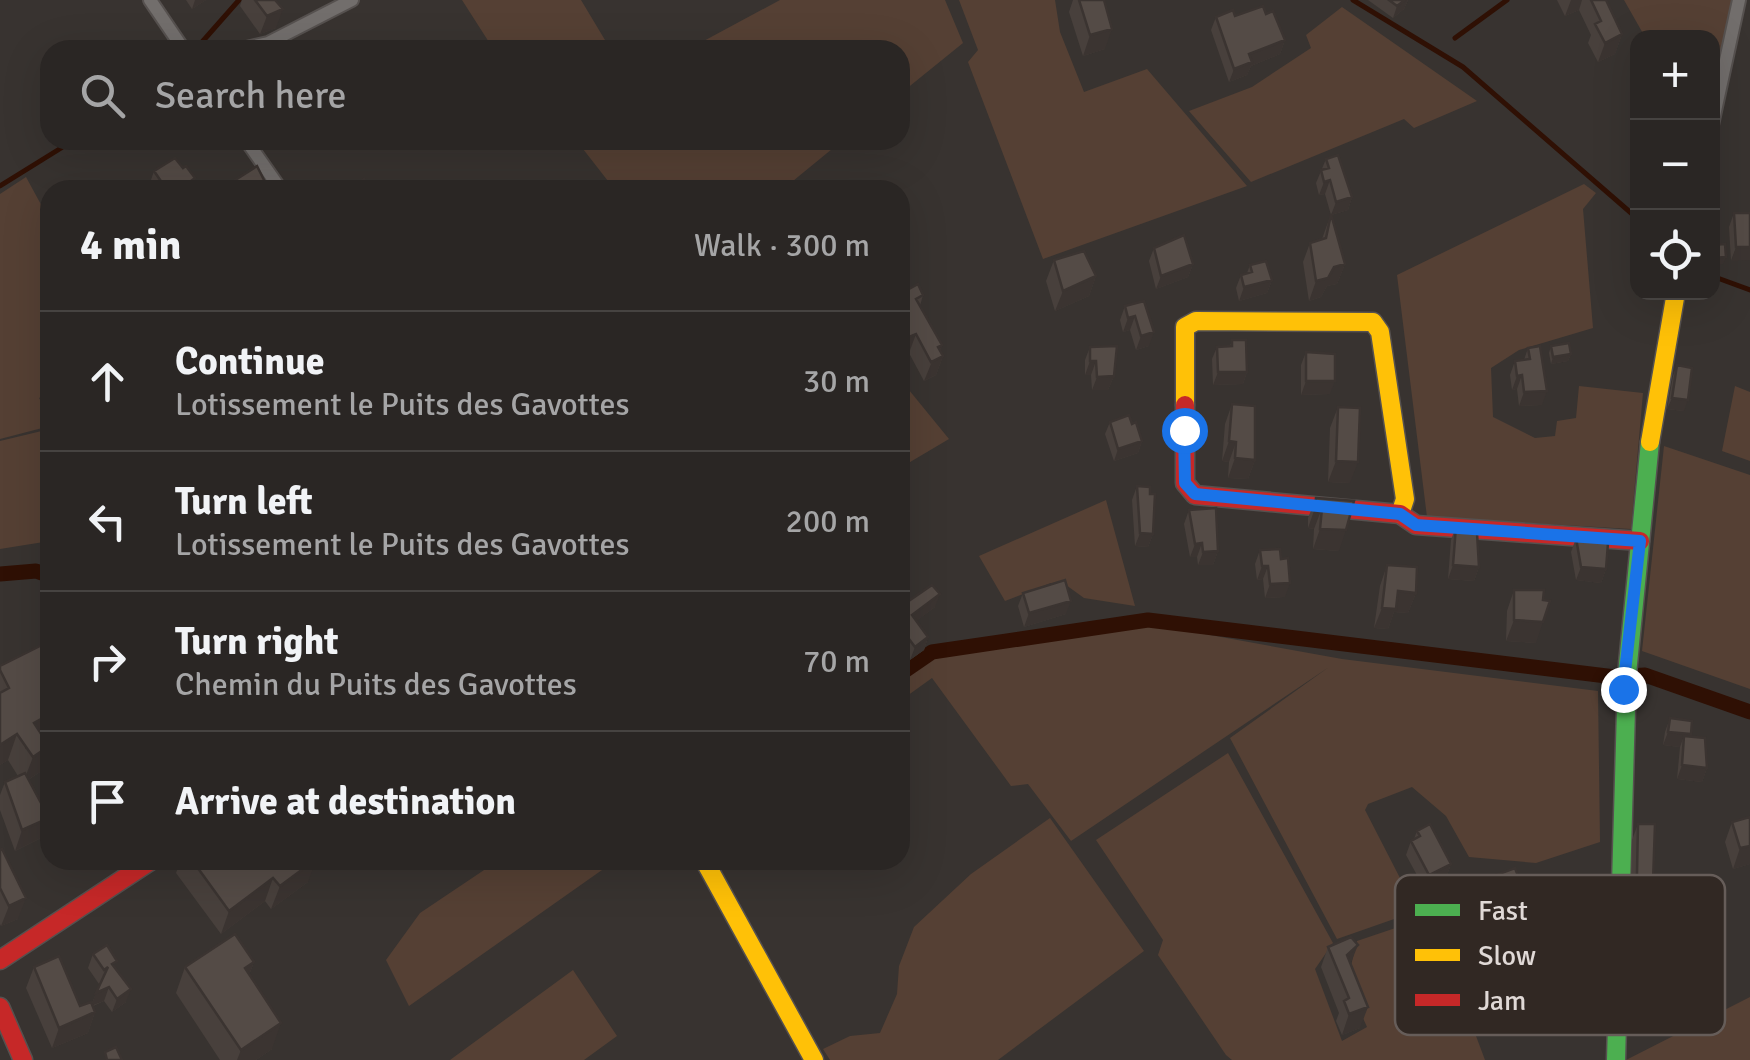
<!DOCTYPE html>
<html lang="en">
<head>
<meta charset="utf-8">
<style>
	:root { --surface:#2a2624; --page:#363231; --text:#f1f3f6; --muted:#a5a5a6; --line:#464341 }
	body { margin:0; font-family:Signika,sans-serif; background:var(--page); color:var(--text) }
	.controls { position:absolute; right:30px; top:30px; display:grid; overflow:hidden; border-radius:20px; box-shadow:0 10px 40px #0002 }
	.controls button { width:90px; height:90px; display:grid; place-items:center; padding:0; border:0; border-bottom:2px solid var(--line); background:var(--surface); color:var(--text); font:50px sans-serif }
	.stop { position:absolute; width:30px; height:30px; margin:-22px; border:8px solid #1a73e8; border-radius:50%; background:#fff }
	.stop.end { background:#1a73e8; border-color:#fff; box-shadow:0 2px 10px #0008 }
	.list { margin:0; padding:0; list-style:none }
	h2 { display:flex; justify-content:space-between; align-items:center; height:130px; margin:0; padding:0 40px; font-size:42px }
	h2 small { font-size:32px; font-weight:400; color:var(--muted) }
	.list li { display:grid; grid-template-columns:65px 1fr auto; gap:30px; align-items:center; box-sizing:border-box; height:140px; padding:0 40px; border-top:2px solid var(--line) }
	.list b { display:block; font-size:38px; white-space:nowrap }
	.list p { margin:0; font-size:32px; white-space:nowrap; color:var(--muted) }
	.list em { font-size:32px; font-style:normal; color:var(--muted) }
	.icon { flex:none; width:55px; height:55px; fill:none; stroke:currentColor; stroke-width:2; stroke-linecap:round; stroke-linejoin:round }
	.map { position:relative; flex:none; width:1750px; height:1060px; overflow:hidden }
	.search { position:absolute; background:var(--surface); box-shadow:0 10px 40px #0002; left:40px; top:40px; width:870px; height:110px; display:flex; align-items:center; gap:25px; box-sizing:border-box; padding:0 35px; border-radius:30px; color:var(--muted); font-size:38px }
	.panel { position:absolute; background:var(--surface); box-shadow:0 10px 40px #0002; left:40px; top:180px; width:870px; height:690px; border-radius:30px }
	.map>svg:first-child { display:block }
	.green { fill:#554034 }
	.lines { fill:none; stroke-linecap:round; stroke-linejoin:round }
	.stream { stroke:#2f1004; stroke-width:5 }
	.canal { stroke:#2f1004; stroke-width:15 }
	.street-casing { stroke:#56514f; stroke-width:16 }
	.fast-casing { stroke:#56514f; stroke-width:21 }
	.slow-casing { stroke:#56514f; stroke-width:21 }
	.jam-casing { stroke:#56514f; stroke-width:21 }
	.street { stroke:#726e6c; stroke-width:12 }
	.fast { stroke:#4caf50; stroke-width:18 }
	.slow { stroke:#ffc107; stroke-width:18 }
	.jam { stroke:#c62828; stroke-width:18 }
	.wall { fill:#48403c }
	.shaded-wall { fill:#3b3431 }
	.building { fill:#544b46; stroke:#3b3431; stroke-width:2.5 }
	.route { stroke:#1a73e8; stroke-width:12 }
	.key { fill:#312823; stroke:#665d59; stroke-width:2.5 }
	.key-label { font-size:28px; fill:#e0d9d6 }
</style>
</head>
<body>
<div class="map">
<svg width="1750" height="1060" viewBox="0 0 1750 1060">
	<rect width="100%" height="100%" fill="#383330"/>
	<path class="green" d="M462,0h119l30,50h-117z
		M780,0h165l18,43 -63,51v-44h-213z
		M959,0h96l5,32 24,60 63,-23 100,117 -204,73 -75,-197 10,-12z
		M1624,0h109l-20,102 -1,-64 -67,-1z
		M1342,7l135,94 -63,27 -10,-9 -153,63 -62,-71 63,-24 59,-39 -5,-13z
		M576,140h267l-61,50h-167z
		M26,177l24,44v177l-3,-5 -8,5 11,18v10l-50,13v-245z
		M1584,184l12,9 -13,16 10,119 -74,22 -28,18 2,49 42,21 20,-2 2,-15 19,-3 3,-32 64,7 -12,136 -204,-12 -30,-242z
		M900,379l49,60 -49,29z
		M1735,386l15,6v69l-28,-10z
		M50,429v112l-50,8v-108z
		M1664,446l86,29v214l-108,-38z
		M1106,500l29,106 -51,-8 -18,-13 -15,-2 -46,18 -26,-45z
		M1155,625l187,34 256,32 2,151 -64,21 -67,-6 -23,-41 -34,-29 -44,17 -3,6 52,101 -80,28 -107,-201 99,-71 -258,174 -43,-57 -17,2 -79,-108 -32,23v-22l31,-20z
		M1228,753l105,190 -18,26 27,72 25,-14 -20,-45 10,-41 74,-25 54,144h-253l-6,-5 -68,-100 5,-15 -67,-100z
		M1050,818l94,133 -146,109h-168l-7,-11 27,-13 30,-3 17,-39 2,-28 15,-39 57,-53z
		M499,860h97l6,10 -193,136 -23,-46 34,-47z
		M573,970l44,66 -33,24h-134z
		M1750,997v63h-124z"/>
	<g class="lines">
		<path class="stream" d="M1353,0l110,67 175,152
			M1455,38l52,-38
			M195,50l44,-50
			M0,186l74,-46
			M1712,276l38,14"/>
		<path class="canal" d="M0,574l36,-3 14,5
			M900,674l32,-22 216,-32 467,57 30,-2 105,37"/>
		<g class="street-casing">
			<path id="street" d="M150,0l34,50
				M238,50l30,-7 84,-43
				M1712,125l27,-125
				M246,140l35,50"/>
		</g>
		<g class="fast-casing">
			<path id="fast" d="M1616,1060l11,-386 23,-232"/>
		</g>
		<g class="slow-casing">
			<path id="slow" d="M1185,405v-78l11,-6 177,1 7,10 25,167 -5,15
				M1650,442l26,-150
				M704,860l110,200"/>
		</g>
		<g class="jam-casing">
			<path id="jam" d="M1185,405v78l10,12 205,19 16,11 224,16
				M0,960l152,-100
				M0,1007l23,53"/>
		</g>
		<use href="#street" class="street"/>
		<use href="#fast" class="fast"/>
		<use href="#slow" class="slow"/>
		<use href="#jam" class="jam"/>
	</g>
	<path class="wall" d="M186,0h20l-14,9z
		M242,0h33l1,28 -16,6 -20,-28z
		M1073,0h31l1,49 -22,7 -14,-44z
		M1368,0h40l-4,9 -11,9z
		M1557,0h49l16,34 -7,20 -17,8 -10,-19 3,-8 -12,-25 -14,6z
		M1266,14l19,26 -5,14 -29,12 -4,9 -18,7 -18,-52 5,-13z
		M188,140h20l-13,9z
		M1326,159l26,38 -4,13 -17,5 -6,-21 -6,1 -3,-12z
		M183,168l12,10 -5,12h-35l-5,-7 4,-12z
		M1734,213h16l-19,48 -2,-34z
		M1331,214l14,50 -8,20 -10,2 -6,11 -12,4 -6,-39 7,-19 12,-4z
		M1154,248l39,16 -5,13 -32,12 -7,-28z
		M1054,260l42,16 -7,20 -34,15 -9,-30z
		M1250,265l22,15 -5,13 -28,8 -3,-13 5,-13 6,-2z
		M900,294l23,1 -3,11 22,39 -2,6 3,5 -7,19 -12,6 -15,-28 -6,3 -3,-4z
		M1144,301l5,45 -13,4 -6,-20 -7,2 -3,-12 5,-14z
		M1232,340l15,32 -4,12 -30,1 -1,-26 5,-12 13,-1z
		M1551,346l20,8 -3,7 -17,3 -2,-11z
		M1090,347l24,29 -6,14h-16l-1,-15h-6v-15z
		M1528,348l14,57 -23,1 -2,-17 -5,1 -2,-15 5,-14 9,-1z
		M1306,352l24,42 -29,1v-30z
		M1677,365l7,46 -17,-2 6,-33z
		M1232,404l23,56 -7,19 -20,-1 1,-16 -7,-1 3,-37z
		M1338,407l12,76 -22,-1 2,-54z
		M1110,422l22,2 10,17 -4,12 -24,8 -9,-27z
		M1137,486l16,48 -5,13 -13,-1 -3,-46z
		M1316,498l23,53 -26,-2 1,-20 -6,-1v-10z
		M1189,510l29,41 -5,14h-15l-1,-8h-7l-6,-33z
		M1456,526l11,6 12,35 -5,14 -26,-2 3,-39z
		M1576,538l30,31 -5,14 -25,-3 -5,-28z
		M1260,550l25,47 -20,1 -2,-19 -6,1 -2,-16z
		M1387,565l29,28 -8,20 -14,-1 -6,17 -14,-1 6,-42z
		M1514,590l22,53 -30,-2 1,-30z
		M1023,593l43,21 -42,13 -6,-21z
		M900,607h35l-19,14 12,16 -4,13 -14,10 -10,-14z
		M50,641v94l-6,3 5,8 -9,26 -12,8 21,38 -8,20 -26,13 -15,-41v-15l5,-13 13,-6 -10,-16 -8,5v-99z
		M1670,718l20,18 17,32 -5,14 -25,-3 3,-32 -17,-2 2,-13z
		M50,821v21l-4,-9z
		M1732,822l18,42 -17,5 -8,-27z
		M1638,824l9,74h-1v9l28,16 -6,16 -38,-1 2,-98z
		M1417,831l34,33 -5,14 -22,10 -18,-33 5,-14 3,-2z
		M0,850l18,69 -17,7 -1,-2z
		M181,860h53l3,4 71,18 -37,27 -6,-8 -44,33 -45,-61z
		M1461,888l98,96 -10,27 -53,20 -45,-116z
		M1328,947l23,17 9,64 -18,7 -6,-14 3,-8 -18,-46z
		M1693,947l17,58 -19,9 -5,-12 2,-42z
		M93,954l22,14 11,34 -14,10 -8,-11 -11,5 2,6 -7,21 -36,15 -26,-60 8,-21 46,39 12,-3 9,-21 -2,2 -11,-16z
		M254,962l-5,13 23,74 -16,11h-36l-44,-67 9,-26z"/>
	<path class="shaded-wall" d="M195,0h11l-14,9z
		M1405,0h3l-4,9 -11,9 4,-12z
		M1571,0h11l-3,10 -14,6z
		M283,9l-7,19 -16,6 7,-18z
		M1112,29l-7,20 -22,7 7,-21z
		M1622,34l-7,20 -17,8 7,-19z
		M1285,40l-5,14 -29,12 -4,9 -18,7 5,-13 15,-15z
		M198,140h10l-13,9z
		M195,178l-5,12h-11z
		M1330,180l-5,14 -6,1 5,-13z
		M1352,197l-4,13 -17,5 5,-13z
		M1736,247h14v13l-19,1z
		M1726,257l-3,7 -11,1v-7z
		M1193,264l-5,13 -32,12 5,-13z
		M1345,264l-8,20 -10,2 -6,11 -12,4 7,-20 18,-14z
		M1096,276l-7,20 -34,15 8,-20z
		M1272,280l-5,13 -28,8 5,-14z
		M1135,316l-5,14 -7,2 5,-14z
		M1154,332l-5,14 -13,4 5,-14z
		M916,334l-7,19 -6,3 6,-19z
		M942,345l-5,14 6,-3 -7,19 -12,6 14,-34z
		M1571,354l-3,7 -17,3 2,-7z
		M1090,361h6l-5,14h-6z
		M1218,372h29l-4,12 -30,1z
		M1522,375l-5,14 -5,1 5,-14z
		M1114,376l-6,14h-16l5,-13z
		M1306,381h29l-5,13 -29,1z
		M1547,391l-5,14 -23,1 5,-14z
		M1672,398l16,2 -4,11 -17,-2z
		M1142,441l-4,12 -24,8 4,-12z
		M1229,441l7,1 -7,20 -7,-1z
		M1235,458l20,2 -7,19 -20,-1z
		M1336,461l22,1 -8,21 -22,-1z
		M1315,508h7l-8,21 -6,-1z
		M1320,529l26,1 -7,21 -26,-2z
		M1140,533l13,1 -5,13 -13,-1z
		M1202,543l-5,14h-7l5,-13z
		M1218,551l-5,14h-15l5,-13z
		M1453,565l26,2 -5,14 -26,-2z
		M1262,566h6l-5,13 -6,1z
		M1581,567l25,2 -5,14 -25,-3z
		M1290,583l-5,14 -20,1 5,-14z
		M1398,591l18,2 -8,20 -14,-1 -6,17 -14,-1 8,-20z
		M940,594l-5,13 -28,21 5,-13z
		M1071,601l-5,13 -42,13 5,-14z
		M1514,620l29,2 -7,21 -30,-2z
		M928,637l-4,13 -14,10 5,-13z
		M50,714v21l-25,14 9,-26z
		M1668,732l23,2 -5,14 -2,-12 -4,11 -17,-2z
		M17,734l-9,26 -8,5v-20z
		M49,746l-9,26 -17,11 10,-26z
		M1682,765l25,3 -5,14 -25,-3z
		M49,818l-8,20 -26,13 7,-21z
		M1750,846v18l-17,5 7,-21z
		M316,860l-8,22 -37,27 9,-23z
		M1451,864l-5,14 -22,10 5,-13z
		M273,878l-8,23 -44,33 8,-23z
		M1647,882h6l-6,16 -6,-1z
		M26,898l-8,21 -17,7 8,-20z
		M1636,922l38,1 -6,16 -38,-1z
		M1358,945l-8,20 -3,-10z
		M254,962l-10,26 1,-20z
		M1559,984l-10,27 -53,20 10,-27z
		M109,987l-5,14 -13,5 5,-13z
		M131,989l-5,13 -14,10 5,-13z
		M1715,993l-5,12 -19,9 5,-12z
		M1368,1007l-8,21 -18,7 7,-21z
		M95,1012l-7,21 -36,15 7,-20z
		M281,1023l-9,26 -16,11h-19l4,-10z"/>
	<path class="building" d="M255,0h20l8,9 -16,7z
		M1079,0h25l8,29 -22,6z
		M1389,0h16l-8,6z
		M1591,0h15l16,34 -17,9 -10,-19 6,-3z
		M1263,6l3,8 7,-3 12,29 -36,14 3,8 -18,7 -18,-52 17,-7 2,6z
		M1338,155l14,42 -16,5 -6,-22 -6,2 -3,-12 8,-2 -3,-9z
		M175,158l8,10 3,-2 9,12 -16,12h-12l-13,-19z
		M257,166l12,24h-36l-4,-6z
		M364,179l4,11h-18z
		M1734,213h16v34h-14z
		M1331,214l14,50 -11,3 -6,11 -12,3 -6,-38 16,-5z
		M1184,235l9,29 -32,12 -7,-28z
		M1725,244l1,13 -14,1v-13z
		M1084,251l12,25 -33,15 -9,-31z
		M1266,261l6,19 -28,7 -3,-12 11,-3 -2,-7z
		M918,284l5,11 -7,4 26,46 -4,2 5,9 -12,6 -15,-28 -7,3 -9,-16v-27z
		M1144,301l10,31 -13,4 -6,-20 -7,2 -3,-12z
		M1232,340h14l1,32h-29l-1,-25 15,-1z
		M1569,343l2,11 -18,3 -2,-11z
		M1117,346l-3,30 -17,1 -1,-16h-6v-14z
		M1540,346l7,45 -23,1 -2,-17 -5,1 -2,-15 15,-2 -2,-11z
		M1306,352l29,2v27h-29z
		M1677,365l15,3 -4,32 -16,-2z
		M1232,404l23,2v54l-20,-2 1,-16 -7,-1z
		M1338,407l22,1 -2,54 -22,-1z
		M1129,415l3,9 4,-2 6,19 -24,8 -8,-27z
		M1137,486l13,1v7h5l-2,40 -13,-1z
		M1316,498l38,3 -8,29 -26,-1 2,-21h-7z
		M1216,508l2,43 -15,1 -1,-9 -7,1 -6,-34z
		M1456,526l11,1v5l10,1 2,34 -26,-2z
		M1576,538l32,5 -2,26 -25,-2z
		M1280,549l1,10 7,-1 2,25 -20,1 -2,-18h-6l-2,-16z
		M1387,565l30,2 -1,26 -18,-2 -2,18 -14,-1z
		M1065,580l6,21 -42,12 -6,-20z
		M932,585l8,9 -28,21 16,22 -13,10 -15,-20v-20z
		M1514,590h30l-1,10 7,1 -7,21 -29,-2z
		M50,641v73l-16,9 15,23 -16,11 -16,-23 -17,11v-52l9,-5 -9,-18v-4z
		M1670,718l22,3 -1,13 -23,-2z
		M1684,736l21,2 2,30 -25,-3z
		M25,773l24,45 -27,12 -17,-48z
		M1750,817v29l-10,2 -8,-26z
		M1430,824l21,40 -22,11 -18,-34 9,-5 -3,-5z
		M1638,824h17l-2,58h-6l-1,25 28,3v13l-38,-1z
		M2,849l24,49 -17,8 -9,-18v-38z
		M192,860h42l3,4 5,-4h73l-35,26 -7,-8 -44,33z
		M1515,868l44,116 -53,20 -45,-116z
		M235,934l19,28 -9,6 36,55 -40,27 -56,-83z
		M1351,937l7,8 -11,10 21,52 -19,7 -5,-13 5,-3 -21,-51z
		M107,945l10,16 -5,3 19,25 -14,10 -8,-12 -13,6 12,-26 -4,3 -11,-16z
		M59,956l21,50 11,-4 4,10 -36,16 -25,-61z
		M116,1047l6,13h-15l-2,-8z"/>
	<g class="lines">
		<path class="route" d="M1184,430l1,53 10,11 205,20 16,11 224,16 -17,148"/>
	</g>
	<rect x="1395" y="875" width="330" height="160" rx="15" class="key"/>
	<rect x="1415" y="904" width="45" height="12" fill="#4caf50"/>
	<rect x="1415" y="949" width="45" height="12" fill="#ffc107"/>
	<rect x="1415" y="994" width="45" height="12" fill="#c62828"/>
	<g class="key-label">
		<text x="1478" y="920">Fast</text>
		<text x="1478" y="965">Slow</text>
		<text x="1478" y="1010">Jam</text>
	</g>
</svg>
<div class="controls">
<button>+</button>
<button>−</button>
<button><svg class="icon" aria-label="locate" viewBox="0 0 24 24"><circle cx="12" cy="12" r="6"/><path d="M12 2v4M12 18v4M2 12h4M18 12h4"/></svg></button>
</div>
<div class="stop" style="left:1184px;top:430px"></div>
<div class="stop end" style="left:1623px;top:689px"></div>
<div class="search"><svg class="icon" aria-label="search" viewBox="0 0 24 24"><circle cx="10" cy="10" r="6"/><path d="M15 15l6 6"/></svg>Search here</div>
<section class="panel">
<h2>4 min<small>Walk · 300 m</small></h2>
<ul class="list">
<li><svg class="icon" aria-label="ahead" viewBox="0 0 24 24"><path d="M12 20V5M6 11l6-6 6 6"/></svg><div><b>Continue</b><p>Lotissement le Puits des Gavottes</p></div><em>30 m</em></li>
<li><svg class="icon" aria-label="left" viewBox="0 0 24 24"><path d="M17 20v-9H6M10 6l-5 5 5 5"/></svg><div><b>Turn left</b><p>Lotissement le Puits des Gavottes</p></div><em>200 m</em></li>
<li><svg class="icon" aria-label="right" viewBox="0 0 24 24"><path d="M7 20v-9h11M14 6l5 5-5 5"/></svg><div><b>Turn right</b><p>Chemin du Puits des Gavottes</p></div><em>70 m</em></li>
<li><svg class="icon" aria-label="arrive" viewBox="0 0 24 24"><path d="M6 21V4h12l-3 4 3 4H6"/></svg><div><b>Arrive at destination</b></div></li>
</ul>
</section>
</div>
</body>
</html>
